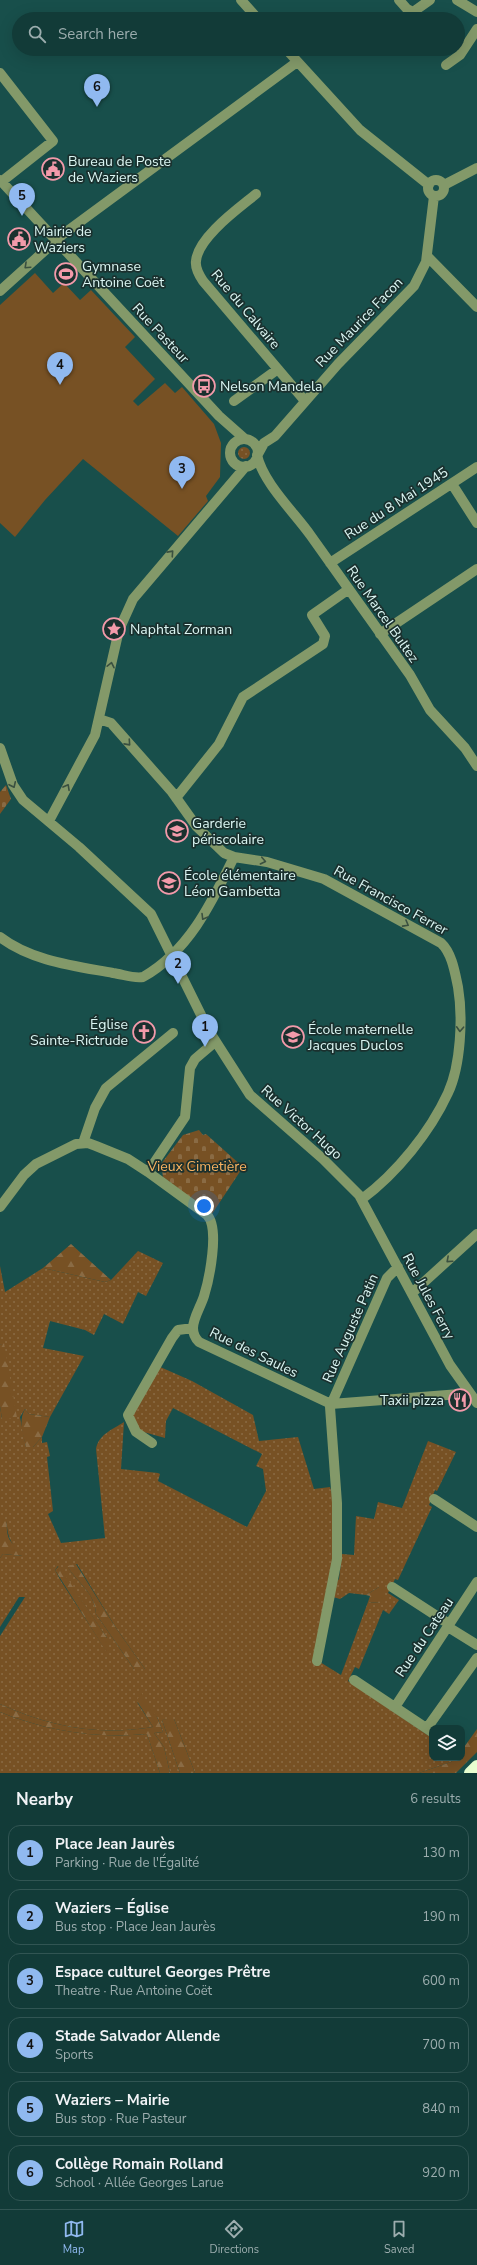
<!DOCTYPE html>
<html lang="en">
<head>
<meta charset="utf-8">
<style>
	:root { --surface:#123b38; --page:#1b4240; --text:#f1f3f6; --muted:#9cadae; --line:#315553; --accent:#90b9f0 }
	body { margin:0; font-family:"Nunito Sans",sans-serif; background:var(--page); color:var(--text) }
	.controls { position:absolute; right:12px; bottom:12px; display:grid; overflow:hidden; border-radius:8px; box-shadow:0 4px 16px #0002 }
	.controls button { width:36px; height:36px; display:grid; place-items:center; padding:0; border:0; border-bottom:1px solid var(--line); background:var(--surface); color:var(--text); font:20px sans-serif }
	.you { position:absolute; left:204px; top:1206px; width:14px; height:14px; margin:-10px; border:3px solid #fff; border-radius:50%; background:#1a73e8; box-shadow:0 0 0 6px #1a73e833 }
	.badge { display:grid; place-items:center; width:26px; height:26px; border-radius:50%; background:var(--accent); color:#111; font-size:13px; font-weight:700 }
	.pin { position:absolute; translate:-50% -33px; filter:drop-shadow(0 1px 2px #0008) }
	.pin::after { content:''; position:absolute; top:21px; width:14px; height:12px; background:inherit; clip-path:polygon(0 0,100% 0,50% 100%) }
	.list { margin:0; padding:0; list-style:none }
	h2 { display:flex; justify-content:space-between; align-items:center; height:52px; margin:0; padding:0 16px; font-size:17px }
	h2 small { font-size:13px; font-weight:400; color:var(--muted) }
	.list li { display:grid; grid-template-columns:26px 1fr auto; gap:12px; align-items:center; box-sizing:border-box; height:56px; margin:0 8px 8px; padding:0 8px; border:1px solid var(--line); border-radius:12px }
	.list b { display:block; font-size:15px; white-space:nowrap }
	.list p { margin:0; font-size:13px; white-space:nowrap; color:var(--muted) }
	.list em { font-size:13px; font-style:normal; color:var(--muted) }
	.icon { flex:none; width:22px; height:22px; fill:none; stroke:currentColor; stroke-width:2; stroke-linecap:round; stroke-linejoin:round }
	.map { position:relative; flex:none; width:477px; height:1773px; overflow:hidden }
	.search { position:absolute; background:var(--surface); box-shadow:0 4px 16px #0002; left:12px; right:12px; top:12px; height:44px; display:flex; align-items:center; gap:10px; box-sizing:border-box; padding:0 14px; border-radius:22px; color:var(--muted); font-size:15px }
	.sheet { height:436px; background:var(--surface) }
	nav { display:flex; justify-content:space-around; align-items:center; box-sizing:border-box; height:56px; border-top:1px solid var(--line); background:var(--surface); font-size:11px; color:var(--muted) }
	nav a { display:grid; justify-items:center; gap:2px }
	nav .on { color:var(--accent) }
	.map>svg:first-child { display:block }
	.grass { fill:url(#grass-dots); fill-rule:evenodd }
	.forest { fill:url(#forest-firs) }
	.cemetery { fill:url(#cemetery-stones) }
	.green { fill:#775124 }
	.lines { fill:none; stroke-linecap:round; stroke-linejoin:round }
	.minor { stroke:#839969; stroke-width:10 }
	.highway { stroke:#eaffd1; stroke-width:12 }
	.oneway { stroke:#3a5040 }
	.labels { text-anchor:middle; stroke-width:3.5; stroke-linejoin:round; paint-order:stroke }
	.poi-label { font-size:14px; fill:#dbf6f3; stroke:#1a302e; text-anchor:start }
	.street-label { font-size:14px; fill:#dbf6f3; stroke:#1a302e }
	.park-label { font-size:14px; fill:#f9b260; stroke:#1a302e }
</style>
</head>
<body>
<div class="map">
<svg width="477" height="1773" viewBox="0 0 477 1773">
	<defs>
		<pattern id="grass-dots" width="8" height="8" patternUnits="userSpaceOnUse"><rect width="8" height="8" fill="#775124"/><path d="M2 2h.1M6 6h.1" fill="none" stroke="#8a6b44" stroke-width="1.8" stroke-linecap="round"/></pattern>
		<pattern id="forest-firs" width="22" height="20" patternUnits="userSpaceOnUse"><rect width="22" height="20" fill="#775124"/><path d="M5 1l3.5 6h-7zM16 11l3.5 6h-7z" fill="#8a6b44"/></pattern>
		<pattern id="cemetery-stones" width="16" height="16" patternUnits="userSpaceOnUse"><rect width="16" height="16" fill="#775124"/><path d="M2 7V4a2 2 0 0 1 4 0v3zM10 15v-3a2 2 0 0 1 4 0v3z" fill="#8a6b44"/></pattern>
	</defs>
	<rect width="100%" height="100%" fill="#184f4b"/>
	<path class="grass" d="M238 453a6 6 0 1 1 12 0a6 6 0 1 1-12 0Z
		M138,1251l25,12 -17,33 -8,-4 -15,32 -19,-10 -10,21 -9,-5 -35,-9 -7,27 41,8 -34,61 -21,-3 -4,-5 -5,8 6,30h7l9,-10v6l5,-1 3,14 -3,1 6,54 -5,3 13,29 44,-5 -9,-89c3,-15 16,-19 28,-27l-3,47 37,4 2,1 -2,7 89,46 19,-36 -3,-22 -7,-3 6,-12 -89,-46 -7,13 -1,17 -25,-7 -8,-16 26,-49 34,15 61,34 6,26 39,-4 16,52 16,-2c15,42 -7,127 -15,172l26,16 27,-73 12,1 -1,-16 -13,8 -17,-2 -9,6 -7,-2 2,-14 4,-4 3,-25 12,1 2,-39 18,3 4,-17 24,6 26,-67 28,11 -19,39 -2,-1 -6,15 3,2 -34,73 -3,-1 -7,14 11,7 -10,14 -6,-4 -24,59 -4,-2 -7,14 84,57v20h24l-5,4 -32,11h-224l-21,-54 -12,1 18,53h-10l-6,-26 -10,-14 9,-1 -6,-15 -20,-15 16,25c-54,9 -104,0 -153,-23v-68l25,-39h-6l-19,30v-69l3,-4 20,2c-11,-11 -17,-19 -16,-36h-7v-114l2,13 2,-75 -4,1v-79l5,26 38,-24 62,14 6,-2zM77,1564l39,64 29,41h-11l-38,-55c-1,-22 -19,-31 -28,-47zM58,1566l49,72v14l-46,-71 -6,-11z
		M0,1712c46,19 98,27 147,22l13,39h-160z"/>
	<path class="forest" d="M71,1244l40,36 -6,2 -62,-14z
		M4,1343l13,75 -15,1 -2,-13v-61z
		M25,1409l4,5 21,3 -8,20 -9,10h-7c-3,-13 -8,-26 -1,-38z
		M0,1520h7c-1,18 2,23 17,32l-1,4 -20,-2 -3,4z
		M76,1564l40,64 29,41h-11l-38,-55c-1,-22 -19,-31 -29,-48z
		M59,1566l48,72v15l-52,-83z
		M379,1587l5,2 2,12 -6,2 -12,-1 2,-6 -4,-1z
		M141,1692l16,25 6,15 -9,1 10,14 6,26h-10l-13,-39c-51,5 -100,-3 -147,-22v-8c49,23 99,32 153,23l-16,-26z
		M167,1719h7l21,54h-15l-18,-53z
		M477,1729v23l-21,21h-37l32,-11 5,-4h6v-8z"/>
	<path class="cemetery" d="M6,785l5,14 -11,15v-22z
		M199,1130l4,5 3,-1 37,33 -31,47 -49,-37 -2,-13 22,-29z"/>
	<path class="green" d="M35,273l18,20 11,-10 16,17 11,-10 44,47 -10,10 30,32 -22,22 5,5 27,-23 10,10 7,-6 32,37 7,19 -1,34 -14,19 2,5 -30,35 -95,-77 -38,41 -30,37 -15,-14v-218z"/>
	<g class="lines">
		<path class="minor" d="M241,0l17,19
			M399,0l8,9 6,3 17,-12
			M457,0l20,12
			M286,49l74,81 69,55
			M446,65l14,-10 17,-26
			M0,73l53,68 -52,41
			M428 188a8 8 0 1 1 16 0a8 8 0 1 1-16 0Z
			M0,180l219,236 26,23
			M444,185l33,-17
			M256,194c-17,14 -58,43 -60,67 -1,7 3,14 7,20l102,120
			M427,256l50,51
			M0,291l62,-56 235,-173
			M234,401l44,-32
			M230 453a14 14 0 1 1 28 0a14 14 0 1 1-28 0Z
			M258,454l6,-11 11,-7 63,-72 76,-78 12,-24 8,-66
			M257,455c6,28 38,58 54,81 33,46 66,93 99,139l20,35 35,38 12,18
			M452,484l25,39
			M330,563l147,-96
			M380,634l97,-65
			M99,719l12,4 61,69 25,35 27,26 10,4 33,5 57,17 117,64c11,10 14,30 17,44 5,30 3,78 -10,106 -18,39 -51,80 -86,106
			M0,748l13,37 10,15 56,47 72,67 58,117 41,64 73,64 36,36 91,170 27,38
			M176,798l43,-54 24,-47 80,-53 2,-8 -13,-21 37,-26
			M49,821l46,-86 24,-105 14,-31 113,-133
			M0,937c31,24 75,29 113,36 9,1 21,6 30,4 46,-26 69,-75 91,-120
			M83,1143l12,-35 11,-20 67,-55
			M148,1172l59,43c13,13 2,65 -3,81 -3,10 -11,22 -11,32 0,6 2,10 6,14l132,62 129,-10 7,-3
			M0,1207l24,-32 12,-11 40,-20 12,-1 8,3 32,13 20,13 37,-55 5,-49 5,-9 20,-17
			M412,1293l65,-59
			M152,1443l-16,-11 -8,-17 44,-77 6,-8 15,-2
			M434,1499l43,28
			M392,1587l57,37
			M448,1627l29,18
			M317,1661l20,-102v-56l-7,-96 57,-129 11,-11
			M354,1680l78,52
			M395,1707l82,-125
			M427,1728l50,-70"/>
		<path class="highway" d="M470,1773l7,-7"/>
	</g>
	<defs><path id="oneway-chevron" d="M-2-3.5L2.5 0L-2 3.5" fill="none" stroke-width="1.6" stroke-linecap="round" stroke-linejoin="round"/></defs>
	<g class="oneway">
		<use href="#oneway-chevron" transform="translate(27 266) rotate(137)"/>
		<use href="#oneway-chevron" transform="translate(171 553) rotate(-48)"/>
		<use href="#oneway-chevron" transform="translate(111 665) rotate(-78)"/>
		<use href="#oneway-chevron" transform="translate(128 743) rotate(48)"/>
		<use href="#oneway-chevron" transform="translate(13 785) rotate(65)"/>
		<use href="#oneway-chevron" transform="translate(67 787) rotate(-61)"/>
		<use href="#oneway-chevron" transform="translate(263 861) rotate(12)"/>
		<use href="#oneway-chevron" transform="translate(204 917) rotate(121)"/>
		<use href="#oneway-chevron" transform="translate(406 924) rotate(29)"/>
		<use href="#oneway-chevron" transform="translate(460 1029) rotate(93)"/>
		<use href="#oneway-chevron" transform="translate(449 1260) rotate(138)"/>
	</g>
	<defs>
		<g id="civic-ring" transform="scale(1.15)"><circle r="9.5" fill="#1a302e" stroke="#f39aaa" stroke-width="1.5"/><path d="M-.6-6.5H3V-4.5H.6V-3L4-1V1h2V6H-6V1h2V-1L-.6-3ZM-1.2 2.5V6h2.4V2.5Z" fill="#f39aaa"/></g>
		<g id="stadium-ring" transform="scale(1.15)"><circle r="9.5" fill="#1a302e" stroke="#f39aaa" stroke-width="1.5"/><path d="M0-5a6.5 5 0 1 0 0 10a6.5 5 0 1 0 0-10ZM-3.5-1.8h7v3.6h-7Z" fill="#f39aaa"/></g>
		<g id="bus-ring" transform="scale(1.15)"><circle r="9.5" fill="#1a302e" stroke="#f39aaa" stroke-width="1.5"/><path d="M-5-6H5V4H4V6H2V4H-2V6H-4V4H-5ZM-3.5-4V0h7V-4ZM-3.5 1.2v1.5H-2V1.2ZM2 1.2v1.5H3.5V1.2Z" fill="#f39aaa"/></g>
		<g id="sight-ring" transform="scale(1.15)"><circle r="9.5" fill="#1a302e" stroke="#f39aaa" stroke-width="1.5"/><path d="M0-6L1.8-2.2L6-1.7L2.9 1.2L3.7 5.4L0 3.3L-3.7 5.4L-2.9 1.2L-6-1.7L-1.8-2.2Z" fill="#f39aaa"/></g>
		<g id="school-ring" transform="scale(1.15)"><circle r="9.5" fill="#1a302e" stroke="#f39aaa" stroke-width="1.5"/><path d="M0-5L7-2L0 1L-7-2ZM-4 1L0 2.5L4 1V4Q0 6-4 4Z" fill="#f39aaa"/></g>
		<g id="church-ring" transform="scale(1.15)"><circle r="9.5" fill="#1a302e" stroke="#f39aaa" stroke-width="1.5"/><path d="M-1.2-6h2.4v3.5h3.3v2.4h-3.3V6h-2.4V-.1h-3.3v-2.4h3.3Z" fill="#f39aaa"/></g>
		<g id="restaurant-ring" transform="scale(1.15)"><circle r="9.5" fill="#1a302e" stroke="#f39aaa" stroke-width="1.5"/><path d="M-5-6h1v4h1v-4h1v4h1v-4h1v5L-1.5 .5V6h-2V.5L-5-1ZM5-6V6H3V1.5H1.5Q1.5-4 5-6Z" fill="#f39aaa"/></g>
	</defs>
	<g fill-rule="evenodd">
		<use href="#civic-ring" x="53" y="169"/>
		<use href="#civic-ring" x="19" y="239"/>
		<use href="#stadium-ring" x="66" y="274"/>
		<use href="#bus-ring" x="204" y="386"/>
		<use href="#sight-ring" x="114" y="629"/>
		<use href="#school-ring" x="177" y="831"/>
		<use href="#school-ring" x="169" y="883"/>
		<use href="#church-ring" x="144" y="1032"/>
		<use href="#school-ring" x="293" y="1037"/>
		<use href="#restaurant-ring" x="460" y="1400"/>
	</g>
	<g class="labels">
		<g class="poi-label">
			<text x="68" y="166">Bureau de Poste<tspan x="68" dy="16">de Waziers</tspan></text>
			<text x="34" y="236">Mairie de<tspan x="34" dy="16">Waziers</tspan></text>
			<text x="82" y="271">Gymnase<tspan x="82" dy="16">Antoine Coët</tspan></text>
			<text x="220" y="391">Nelson Mandela</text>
			<text x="130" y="634">Naphtal Zorman</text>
			<text x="192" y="828">Garderie<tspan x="192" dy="16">périscolaire</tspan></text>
			<text x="184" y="880">École élémentaire<tspan x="184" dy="16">Léon Gambetta</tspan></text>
			<text x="128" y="1029" text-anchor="end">Église<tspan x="128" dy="16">Sainte-Rictrude</tspan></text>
			<text x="308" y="1034">École maternelle<tspan x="308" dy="16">Jacques Duclos</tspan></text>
			<text x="444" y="1405" text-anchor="end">Taxii pizza</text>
		</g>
		<g class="street-label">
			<text transform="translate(246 309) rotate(50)" y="5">Rue du Calvaire</text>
			<text transform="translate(359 322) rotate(-46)" y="5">Rue Maurice Facon</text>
			<text transform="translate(161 333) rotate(47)" y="5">Rue Pasteur</text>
			<text transform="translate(396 503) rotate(-33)" y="5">Rue du 8 Mai 1945</text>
			<text transform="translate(383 614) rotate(55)" y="5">Rue Marcel Bultez</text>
			<text transform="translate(391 900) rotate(29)" y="5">Rue Francisco Ferrer</text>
			<text transform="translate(302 1122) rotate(42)" y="5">Rue Victor Hugo</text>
			<text transform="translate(429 1296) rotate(62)" y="5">Rue Jules Ferry</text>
			<text transform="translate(350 1328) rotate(-66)" y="5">Rue Auguste Patin</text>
			<text transform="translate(254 1352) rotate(26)" y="5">Rue des Saules</text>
			<text transform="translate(424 1637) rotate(-56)" y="5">Rue du Cateau</text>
		</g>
		<g class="park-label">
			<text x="197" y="1171">Vieux Cimetière</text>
		</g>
	</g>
</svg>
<div class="controls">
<button><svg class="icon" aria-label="layers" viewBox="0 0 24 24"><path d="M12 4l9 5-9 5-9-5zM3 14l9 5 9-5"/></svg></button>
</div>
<div class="you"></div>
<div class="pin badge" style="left:205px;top:1047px">1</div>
<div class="pin badge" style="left:178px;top:984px">2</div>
<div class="pin badge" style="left:182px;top:489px">3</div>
<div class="pin badge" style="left:60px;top:385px">4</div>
<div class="pin badge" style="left:22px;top:216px">5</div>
<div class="pin badge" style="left:97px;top:107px">6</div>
<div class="search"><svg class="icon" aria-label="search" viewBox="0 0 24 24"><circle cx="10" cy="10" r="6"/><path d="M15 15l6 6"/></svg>Search here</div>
</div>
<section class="sheet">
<h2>Nearby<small>6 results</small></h2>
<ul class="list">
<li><span class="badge">1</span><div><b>Place Jean Jaurès</b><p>Parking · Rue de l'Égalité</p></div><em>130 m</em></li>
<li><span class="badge">2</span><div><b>Waziers – Église</b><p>Bus stop · Place Jean Jaurès</p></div><em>190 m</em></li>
<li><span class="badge">3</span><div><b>Espace culturel Georges Prêtre</b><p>Theatre · Rue Antoine Coët</p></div><em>600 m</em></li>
<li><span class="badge">4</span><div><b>Stade Salvador Allende</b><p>Sports</p></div><em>700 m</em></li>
<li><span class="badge">5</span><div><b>Waziers – Mairie</b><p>Bus stop · Rue Pasteur</p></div><em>840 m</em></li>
<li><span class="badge">6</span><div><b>Collège Romain Rolland</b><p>School · Allée Georges Larue</p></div><em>920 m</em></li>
</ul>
</section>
<nav>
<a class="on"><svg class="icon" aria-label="map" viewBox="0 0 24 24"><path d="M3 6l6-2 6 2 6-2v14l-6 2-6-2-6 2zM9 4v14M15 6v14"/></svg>Map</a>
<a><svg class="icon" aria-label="directions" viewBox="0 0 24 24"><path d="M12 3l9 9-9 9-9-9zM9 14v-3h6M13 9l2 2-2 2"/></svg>Directions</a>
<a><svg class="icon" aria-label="saved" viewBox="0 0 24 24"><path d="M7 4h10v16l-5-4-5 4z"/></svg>Saved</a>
</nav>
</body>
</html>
